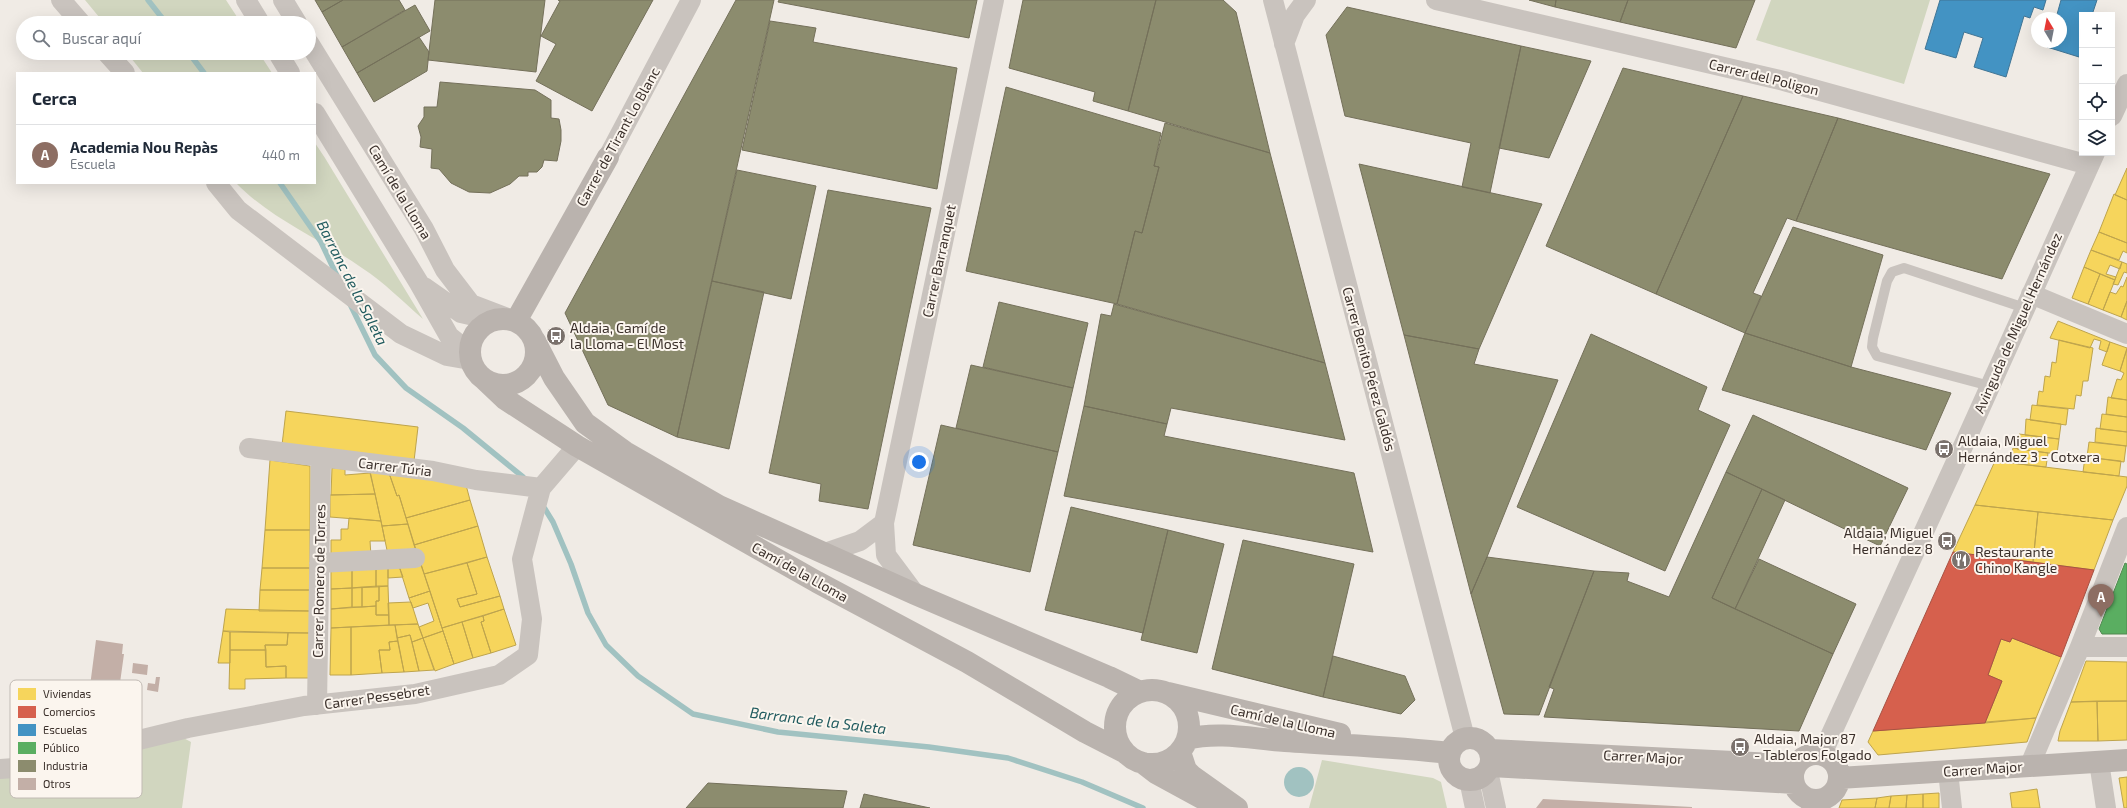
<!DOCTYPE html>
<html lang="es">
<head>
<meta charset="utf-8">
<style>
	:root { --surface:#fff; --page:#f6f6f7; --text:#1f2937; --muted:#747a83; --line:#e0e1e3; --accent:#7a716c }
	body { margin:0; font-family:"Exo 2",sans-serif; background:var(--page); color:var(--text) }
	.controls { position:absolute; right:12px; top:12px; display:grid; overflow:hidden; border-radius:0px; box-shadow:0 4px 16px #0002 }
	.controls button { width:36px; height:36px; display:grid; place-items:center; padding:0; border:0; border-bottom:1px solid var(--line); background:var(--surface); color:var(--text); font:20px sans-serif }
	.compass { position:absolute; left:2031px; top:12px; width:36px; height:36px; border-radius:50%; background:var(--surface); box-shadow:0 4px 16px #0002; rotate:350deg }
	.you { position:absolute; left:919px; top:462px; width:14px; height:14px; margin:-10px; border:3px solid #fff; border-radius:50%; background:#1a73e8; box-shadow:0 0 0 6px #1a73e833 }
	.badge { display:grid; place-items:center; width:26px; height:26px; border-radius:50%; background:var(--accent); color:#fff; font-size:13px; font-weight:700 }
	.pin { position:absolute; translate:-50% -33px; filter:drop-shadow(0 1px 2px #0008) }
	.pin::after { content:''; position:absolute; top:21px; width:14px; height:12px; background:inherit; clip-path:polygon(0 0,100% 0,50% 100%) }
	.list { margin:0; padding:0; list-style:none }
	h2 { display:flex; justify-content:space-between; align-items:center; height:52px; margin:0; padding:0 16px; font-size:17px }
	h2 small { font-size:13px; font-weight:400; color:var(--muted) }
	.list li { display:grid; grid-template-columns:26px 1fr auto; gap:12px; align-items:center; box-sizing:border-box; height:60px; padding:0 16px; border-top:1px solid var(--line) }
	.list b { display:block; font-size:15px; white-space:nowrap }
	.list p { margin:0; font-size:13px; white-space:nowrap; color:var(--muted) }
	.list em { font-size:13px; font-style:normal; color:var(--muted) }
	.icon { flex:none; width:22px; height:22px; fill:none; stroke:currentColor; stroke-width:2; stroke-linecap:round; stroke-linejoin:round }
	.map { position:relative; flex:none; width:2127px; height:808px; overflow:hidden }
	.search { position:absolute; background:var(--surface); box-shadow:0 4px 16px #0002; left:16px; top:16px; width:300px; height:44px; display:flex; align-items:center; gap:10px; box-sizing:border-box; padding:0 14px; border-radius:22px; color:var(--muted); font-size:15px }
	.panel { position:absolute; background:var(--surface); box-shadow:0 4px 16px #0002; left:16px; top:72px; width:300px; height:112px; border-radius:0px }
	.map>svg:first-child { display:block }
	.green { fill:#d1d6bf }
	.water { fill:#a1c2c1 }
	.homes { fill:#f6d55c; stroke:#bea44d }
	.shops { fill:#d6604d; stroke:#a85243 }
	.schools { fill:#4393c3; stroke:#417595 }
	.public { fill:#5aae61; stroke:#518851 }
	.industry { fill:#8c8c6e; stroke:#74705a }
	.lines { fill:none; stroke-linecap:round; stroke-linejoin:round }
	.stream { stroke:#a1c2c1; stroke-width:5.5 }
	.building { fill:#c3afa7 }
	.lane { stroke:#c9c3be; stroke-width:10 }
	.street { stroke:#c9c3be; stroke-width:20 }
	.secondary { stroke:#bab3ae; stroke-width:22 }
	.labels { text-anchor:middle; stroke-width:4; stroke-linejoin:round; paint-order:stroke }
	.street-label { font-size:14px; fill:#3b302b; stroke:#fbf5ee }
	.poi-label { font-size:14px; fill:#3b302b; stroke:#fbf5ee; text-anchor:start }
	.water-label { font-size:15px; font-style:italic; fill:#1f5a5e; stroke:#fbf5ee }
	.key { fill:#fbf5ee; stroke:#c1bab4; stroke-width:1 }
	.key-label { font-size:11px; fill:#3b302b }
</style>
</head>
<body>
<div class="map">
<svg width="2127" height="808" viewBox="0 0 2127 808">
	<rect width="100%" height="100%" fill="#f0ebe5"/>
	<path class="green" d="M85,0h141l15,23h-137z
		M1771,0h159l-26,84 -148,-44z
		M127,53h132l13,20h-129z
		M315,143l10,15 98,161c-20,-17 -39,-37 -61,-51 -41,-29 -90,-48 -126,-85h79z
		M178,735l13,7 -9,66h-182v-32z
		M1322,760l111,18 8,4 6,26h-138z"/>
	<path class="water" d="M1284 782a15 15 0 1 1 30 0a15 15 0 1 1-30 0Z"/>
	<path class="homes" d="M2127,168v32l-12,-5z
		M2114,194l13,6v43l-28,-11z
		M2099,232l28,11v10l-4,-2 -4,9 -28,-10z
		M2091,250l31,12 -2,7 -10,-4 -4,9 10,3 -1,3 -31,-13z
		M2122,262l5,2v9l-3,-1 -6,13 -5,-1z
		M2084,267l16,7 -12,30 -16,-6z
		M2100,274l15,6 -12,30 -15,-6z
		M2127,277v24l-6,16 -18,-7 7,-18 6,2 5,-8 2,1z
		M2127,301v19l-6,-3z
		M2058,321l52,21 -3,10 -8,-3 2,-8 -7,-2 -4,9 -40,-10z
		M2059,340l34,8 -5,33h-5l-2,15 -5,-1 -2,14 -37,-4 2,-14 4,1 2,-16 5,1 2,-15 4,1z
		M2110,342l17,6 -7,23 -18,-6z
		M2127,349v51l-16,-2 6,-19 4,1 3,-7 -4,-2z
		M2108,397l19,3v17l-21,-3z
		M2032,405l36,4 -2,16 -36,-5z
		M286,411l132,16 -4,34 -132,-16z
		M2102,414l25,3v15l-27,-3z
		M2026,419l35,5 -2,15 -34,-4z
		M2096,428l31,4v14l-32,-4z
		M2019,434l40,5 -2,15 -40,-5z
		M2089,442l37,4 -2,16 -37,-5z
		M2013,448l35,5 -2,14 -36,-4z
		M2085,457l36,4 -2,15 -36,-4z
		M270,460l40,6v64h-45z
		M1995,461l132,16v9l-14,34 -138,-15z
		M332,468l13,1v6l25,-2 5,21 -44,1z
		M370,471l19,2 8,23 2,-1 9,29 -26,2z
		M389,473l77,12 4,15 -64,18 -7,-23 -2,1z
		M375,494l6,27 -51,-4v-22z
		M470,500l8,26 -64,19 -8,-27z
		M1975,505l63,7 -5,50 -80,-10z
		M2038,512l75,8 -19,50 -61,-8z
		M349,518l32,3 4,20h-15l1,15 -40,1v-17h10v-11h7z
		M408,524l9,29 -29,2 -6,-29z
		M478,526l9,31 -63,17 -10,-29z
		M265,530h45v38h-48z
		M487,557l13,39 -40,11 -3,-8 20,-5 -10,-31z
		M467,563l10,31 -20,5 3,8 40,-11 4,13 -62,19 -18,-54z
		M421,564l9,27 -21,7 -10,-32z
		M399,566l4,11 -15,1v-11z
		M376,567h12v19l-12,1z
		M376,567v20l-24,1v-20z
		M262,568h48v22h-50z
		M352,568v20l-21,1v-19z
		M379,586v15h-3v5l-14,1v-20z
		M379,586h9l1,29h-13v-14h3z
		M362,587v20h-10v-19z
		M352,588v19l-21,2v-20z
		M260,590h50v21h-51z
		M430,591l13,40 -20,7 -4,-11 15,-6 -6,-18 -15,5 -4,-10z
		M411,602l7,22 -29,1 -1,-22z
		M376,606v9h13v10l-58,3v-19z
		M226,609l84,2v22l-87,-2z
		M504,609l12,36 -25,8 -10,-31 3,-1 -1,-5z
		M483,616l1,5 -3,1 10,31 -18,5 -11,-36z
		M462,622l11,36 -19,6 -12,-36z
		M418,624l5,14 -11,4 -2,-7 -13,3 -2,-13z
		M395,625l3,16 -9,1 1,8h-11l3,23 -31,2v-48z
		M351,627v48h-21l1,-47z
		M223,631l7,1v31h-12z
		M443,631l11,33 -19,7 -12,-33z
		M230,632l58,1 -1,12h-22l1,5h-36z
		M288,633h22v45h-24v-12l-20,1 -1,-22h22z
		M410,635l9,36 -15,1 -7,-34z
		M423,638l11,32 -15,1 -7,-29z
		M2012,638l49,19 -25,61 -51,5 17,-42 -14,-6 13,-36 9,3z
		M398,641l6,31 -22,1 -3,-23h11l-1,-8z
		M230,650h36v17l20,-1v12l-41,1v10h-16z
		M2086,661l41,1v39l-56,1z
		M2097,701l1,40h-40l2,-10 11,-29z
		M2097,701h30v39l-29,1z
		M2036,718l-9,24 -149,13 -10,-13 5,-11z
		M2127,777v31h-3l-5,-30z
		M2037,789l3,19h-28l-2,-15z
		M1939,793v15h-16v-14z
		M1923,794v14h-17l1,-13z
		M1907,795l-1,13h-17l2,-12z
		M1891,796l-2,12h-14l2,-10z
		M1877,798l-2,10h-36l3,-8z"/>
	<path class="shops" d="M1953,552l141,18 -33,87 -49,-19 -2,4 -9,-3 -13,36 14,6 -17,42 -112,8z"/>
	<path class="schools" d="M1940,0h106l-3,10 -9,-3 -4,11 -6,-2 -18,61 -32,-10 9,-29 -19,-6 -8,26 -31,-9z
		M2061,0h36l-5,15h-10v33l-3,9 -32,-10 1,-5h13v-24h-5z"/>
	<path class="public" d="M2125,563l2,1v70h-25l-3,-5z"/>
	<path class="industry" d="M315,0h28l-21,12z
		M343,0h56l6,10 -63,37 -20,-35z
		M435,0h110l-9,72 -108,-12z
		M558,0h95l-61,111 -56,-30 20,-37 -15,-8 19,-35z
		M736,0h38l-97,437 -69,-32 -43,-92z
		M779,0h198l-8,38 -191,-36z
		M1023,0h133l-28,111 -35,-10 2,-9 -86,-24z
		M1156,0h67l13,12 34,141 -142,-42z
		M1529,0h27l-1,7z
		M1556,0h72l-8,22 -65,-15z
		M1628,0h127l-19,48 -116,-26z
		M415,5l15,26 -73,42 -15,-26z
		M1347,7l174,39 -31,147 -28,-6 9,-44 -126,-27 -19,-81z
		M770,21l46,7 -3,14 144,26 -20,121 -195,-39z
		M419,37l10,15 -2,19 -53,31 -17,-29z
		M1521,46l70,15 -42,97 -50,-10z
		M1623,68l120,28 -87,198 -110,-48z
		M440,82l95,8 16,10v18l8,1 2,11v11l-4,20 -13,-1 -2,7 -5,5h-9v4h-9l-9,8 -20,9 -21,-1 -18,-9 -12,-14 -8,-1 1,-19 -12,-2 1,-10 -3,-11 6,-9v-10h13z
		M1006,87l155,46 -7,33 5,1 -17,66 -7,-2 -18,73 -151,-33z
		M1743,96l95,22 -42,103 -9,-3 -34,75 8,3 -16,37 -89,-39z
		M1838,118l212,56 -48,105 -206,-58z
		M1165,123l105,30 55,210 -208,-59 18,-73 7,2 17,-66 -5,-1z
		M1359,164l183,40 -63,145 -75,-14z
		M737,170l79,16 -25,113 -79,-18z
		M828,190l103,18 -63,301 -49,-8 2,-17 -52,-11z
		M1793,227l90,28 -32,112 -106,-34z
		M712,281l52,11 -35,157 -52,-12z
		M999,302l89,21 -15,65 -90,-21z
		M1114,304l211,59 20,77 -174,-32 -4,16 -83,-18 17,-92 10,2z
		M1745,333l106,34 100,26 -25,57 -204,-60z
		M1591,334l116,53 -9,23 32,15 -65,146 -148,-64z
		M1404,335l75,14 -5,15 84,16 -71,177 -16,37z
		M971,365l102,23 -15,64 -102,-24z
		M1084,406l83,18 -3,12 190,37 19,79 -309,-56z
		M1753,415l155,73 -28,58 -154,-74z
		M941,425l117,27 -28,120 -117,-27z
		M1726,472l36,17 -50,109 121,56 -34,77 -255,-14 10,-28 -5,-2 45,-116 35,2 -2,8 42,16z
		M1762,489l23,11 -50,109 -23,-11z
		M1071,507l97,23 -25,103 -98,-23z
		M1168,530l56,14 -27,109 -56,-13z
		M1243,540l111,24 -31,133 -111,-28z
		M1487,557l107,14 -55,144 -35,-1 -33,-120z
		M1759,559l97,45 -23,50 -98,-45z
		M1333,656l72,20 10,24 -14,14 -78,-17z
		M708,783l139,8 -4,17h-157z
		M864,794l66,14h-70z"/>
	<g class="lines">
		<path class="stream" d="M148,0l18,23
			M189,53l15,20
			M280,183l41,59 16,34
			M350,304l25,51 31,33 57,40 60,49
			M545,509l8,13 18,42 17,49 18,32 32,31 55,38 85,18 151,15 79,11 74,24 61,26"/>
	</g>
	<path class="building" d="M96,640l27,4 -1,10h2l-5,36 -29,-4z
		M133,663l15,2 -1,10 -15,-2z
		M156,677h4l-2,15 -11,-2 1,-7 7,1z
		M1543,799l149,8v1h-156z"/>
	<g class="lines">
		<path class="lane" d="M1990,386l-113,-30 -5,-9 1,-9 14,-57 5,-9 12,-4 121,40"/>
		<path class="street" d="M61,0l20,23
			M246,0l14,23
			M283,0l14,23
			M1273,0l192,738
			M1436,0l348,81 305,84
			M309,43l115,186 21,41 26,34 39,15
			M1284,44l11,-29 11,-15
			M107,53l18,20
			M278,53l12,20
			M315,113l104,170 30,53 20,16
			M2112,116l15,-32
			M608,157l83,-157
			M216,183l22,27 163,124 46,22 23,4
			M424,287l37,26 26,6
			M2031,294l96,40
			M249,448l184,23 43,9 65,8
			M825,553l35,-12 24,-18
			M319,563l96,-5
			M915,594l-29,-39 -2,-32 110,-523
			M2080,647h47
			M317,705l4,-247
			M1822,754l143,-312 130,-289
			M2099,762l7,46
			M2030,765l50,-118 47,-120
			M0,769l28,-2 160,-39 116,-22 111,-12 84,-19 29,-20 4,-36 -10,-60 19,-71 36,-42
			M1488,771l8,37
			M1948,771l4,37
			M1469,780l6,28
			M1811,808v-8"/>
		<path class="secondary" d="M470 352a33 33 0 1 1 66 0a33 33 0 1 1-66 0Z
			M516,321l92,-164
			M535,341l19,37 31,45 40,29 94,54 196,88 194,83 31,15
			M485,380l20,19 72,47 240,136 150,80 118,70 39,20
			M1115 727a37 37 0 1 1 74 0a37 37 0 1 1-74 0Z
			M1168,693l172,41
			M1449 759a21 21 0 1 1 42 0a21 21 0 1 1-42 0Z
			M1187,739c31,-8 67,0 98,2 55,4 110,6 165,12
			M1490,750l306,15
			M1180,752l6,18 6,6 45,32
			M1793 777a23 23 0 1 1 46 0a23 23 0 1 1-46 0Z
			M1143,763l13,10 64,35
			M1491,766l303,17
			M1839,778l288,-18"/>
	</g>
	<defs>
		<g id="bus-disc" transform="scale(1)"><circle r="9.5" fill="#7a716c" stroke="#fbf5ee"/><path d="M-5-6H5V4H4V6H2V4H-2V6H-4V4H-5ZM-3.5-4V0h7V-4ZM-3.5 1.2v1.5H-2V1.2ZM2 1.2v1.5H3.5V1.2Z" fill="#fff"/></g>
		<g id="restaurant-disc" transform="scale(1)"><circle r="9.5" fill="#7a716c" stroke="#fbf5ee"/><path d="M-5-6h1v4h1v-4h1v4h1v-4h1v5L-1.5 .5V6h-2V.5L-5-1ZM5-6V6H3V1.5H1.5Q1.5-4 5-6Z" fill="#fff"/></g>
	</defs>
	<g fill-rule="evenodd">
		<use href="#bus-disc" x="556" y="336"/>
		<use href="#bus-disc" x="1944" y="449"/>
		<use href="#bus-disc" x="1947" y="541"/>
		<use href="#restaurant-disc" x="1961" y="560"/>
		<use href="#bus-disc" x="1740" y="747"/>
	</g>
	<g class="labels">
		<g class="street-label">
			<text transform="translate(1764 77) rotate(14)" y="5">Carrer del Poligon</text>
			<text transform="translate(618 137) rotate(-61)" y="5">Carrer de Tirant Lo Blanc</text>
			<text transform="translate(400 192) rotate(59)" y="5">Camí de la Lloma</text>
			<text transform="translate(939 261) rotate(-78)" y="5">Carrer Barranquet</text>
			<text transform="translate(2018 323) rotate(-66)" y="5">Avinguda de Miguel Hernández</text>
			<text transform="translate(1369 369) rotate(75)" y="5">Carrer Benito Pérez Galdós</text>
			<text transform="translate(395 467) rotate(7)" y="5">Carrer Túria</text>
			<text transform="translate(800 572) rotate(29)" y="5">Camí de la Lloma</text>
			<text transform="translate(319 581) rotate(-89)" y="5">Carrer Romero de Torres</text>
			<text transform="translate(377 697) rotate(-8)" y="5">Carrer Pessebret</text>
			<text transform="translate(1283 721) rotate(13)" y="5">Camí de la Lloma</text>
			<text transform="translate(1643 757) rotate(3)" y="5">Carrer Major</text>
			<text transform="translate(1983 769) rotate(-4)" y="5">Carrer Major</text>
		</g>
		<g class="poi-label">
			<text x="570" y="333">Aldaia, Camí de<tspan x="570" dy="16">la Lloma - El Most</tspan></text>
			<text x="1958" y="446">Aldaia, Miguel<tspan x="1958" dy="16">Hernández 3 - Cotxera</tspan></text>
			<text x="1933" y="538" text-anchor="end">Aldaia, Miguel<tspan x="1933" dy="16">Hernández 8</tspan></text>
			<text x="1975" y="557">Restaurante<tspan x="1975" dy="16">Chino Kangle</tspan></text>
			<text x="1754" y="744">Aldaia, Major 87<tspan x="1754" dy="16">- Tableros Folgado</tspan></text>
		</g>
		<g class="water-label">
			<text transform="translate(352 283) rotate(63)" y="5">Barranc de la Saleta</text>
			<text transform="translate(818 721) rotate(7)" y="5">Barranc de la Saleta</text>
		</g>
	</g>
	<rect x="10" y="680" width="132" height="118" rx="6" class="key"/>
	<rect x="18" y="688" width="18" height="12" fill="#f6d55c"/>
	<rect x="18" y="706" width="18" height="12" fill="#d6604d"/>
	<rect x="18" y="724" width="18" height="12" fill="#4393c3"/>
	<rect x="18" y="742" width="18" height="12" fill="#5aae61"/>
	<rect x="18" y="760" width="18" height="12" fill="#8c8c6e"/>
	<rect x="18" y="778" width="18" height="12" fill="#c3afa7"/>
	<g class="key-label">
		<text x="43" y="698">Viviendas</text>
		<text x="43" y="716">Comercios</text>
		<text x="43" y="734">Escuelas</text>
		<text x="43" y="752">Público</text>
		<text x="43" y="770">Industria</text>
		<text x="43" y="788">Otros</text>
	</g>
</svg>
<div class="controls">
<button>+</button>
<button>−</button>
<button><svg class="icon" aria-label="locate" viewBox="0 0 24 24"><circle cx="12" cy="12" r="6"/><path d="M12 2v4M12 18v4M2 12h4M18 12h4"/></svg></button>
<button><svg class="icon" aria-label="layers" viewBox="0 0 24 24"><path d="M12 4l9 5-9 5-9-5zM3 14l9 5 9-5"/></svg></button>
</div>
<svg class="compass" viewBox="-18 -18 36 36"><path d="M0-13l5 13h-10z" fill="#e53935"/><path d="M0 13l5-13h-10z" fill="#747a83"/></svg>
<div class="you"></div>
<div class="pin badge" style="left:2101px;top:617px;background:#8d6e63">A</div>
<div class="search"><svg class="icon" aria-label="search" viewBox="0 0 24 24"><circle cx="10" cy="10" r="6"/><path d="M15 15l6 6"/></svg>Buscar aquí</div>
<section class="panel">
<h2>Cerca<small></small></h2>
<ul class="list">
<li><span class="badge" style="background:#8d6e63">A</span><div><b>Academia Nou Repàs</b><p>Escuela</p></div><em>440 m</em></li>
</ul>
</section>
</div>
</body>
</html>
